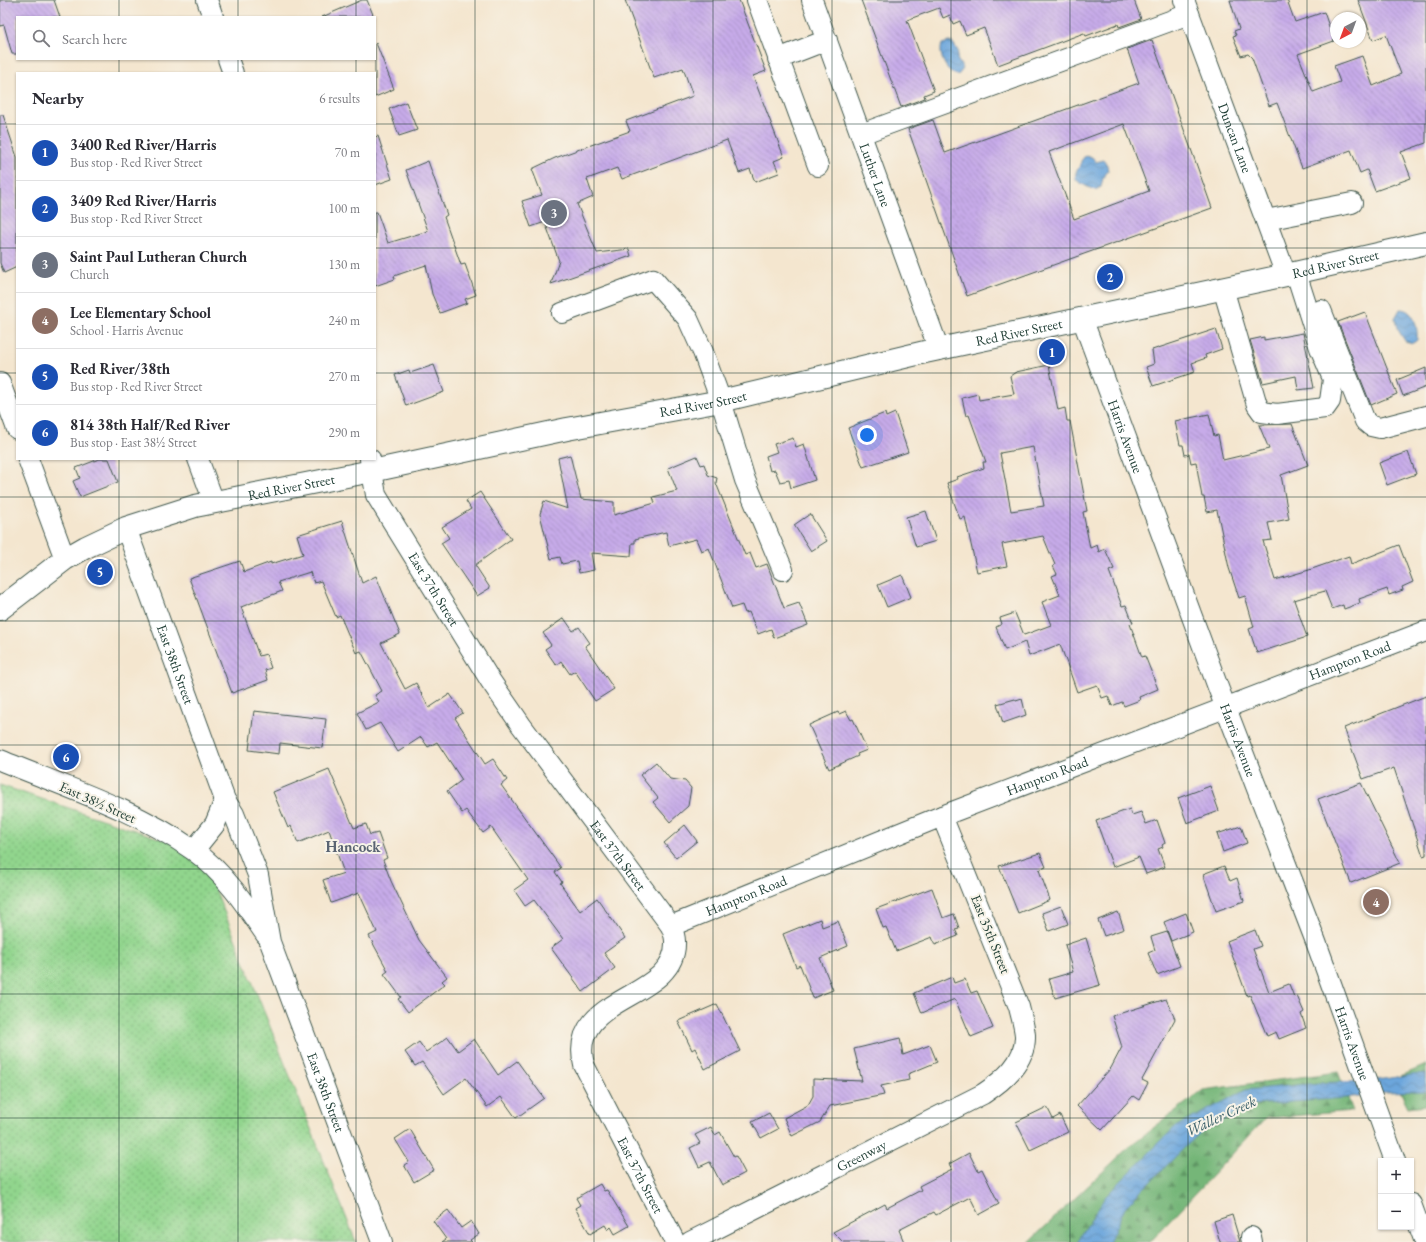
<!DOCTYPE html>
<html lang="en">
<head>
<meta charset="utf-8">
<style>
	:root { --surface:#fff; --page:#f7f7f7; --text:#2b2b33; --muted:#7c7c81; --line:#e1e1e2; --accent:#111827 }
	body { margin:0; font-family:"EB Garamond",serif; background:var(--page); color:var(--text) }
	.controls { position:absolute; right:12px; bottom:12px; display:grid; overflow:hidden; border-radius:0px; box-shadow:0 1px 3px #0004 }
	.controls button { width:36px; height:36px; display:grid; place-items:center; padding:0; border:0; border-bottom:1px solid var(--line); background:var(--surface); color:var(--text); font:20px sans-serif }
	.compass { position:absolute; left:1330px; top:12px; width:36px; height:36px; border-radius:50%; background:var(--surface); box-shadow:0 1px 3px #0004; rotate:221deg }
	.you { position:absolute; left:867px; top:435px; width:14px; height:14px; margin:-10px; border:3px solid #fff; border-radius:50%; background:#1a73e8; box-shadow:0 0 0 6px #1a73e833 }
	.badge { display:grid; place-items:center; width:26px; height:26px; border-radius:50%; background:var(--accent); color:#fff; font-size:13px; font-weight:700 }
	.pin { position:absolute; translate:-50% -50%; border:2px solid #fff; box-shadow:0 1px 4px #0006 }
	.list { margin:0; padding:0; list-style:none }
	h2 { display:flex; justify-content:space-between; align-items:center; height:52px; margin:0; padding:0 16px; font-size:17px }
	h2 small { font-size:13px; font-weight:400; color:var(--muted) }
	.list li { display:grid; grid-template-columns:26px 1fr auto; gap:12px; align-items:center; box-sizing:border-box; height:56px; padding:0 16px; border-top:1px solid var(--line) }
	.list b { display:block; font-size:15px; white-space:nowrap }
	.list p { margin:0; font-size:13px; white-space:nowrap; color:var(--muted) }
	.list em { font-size:13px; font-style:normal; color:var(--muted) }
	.icon { flex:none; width:22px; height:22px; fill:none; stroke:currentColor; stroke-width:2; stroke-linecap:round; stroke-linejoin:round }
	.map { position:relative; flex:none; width:1426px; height:1242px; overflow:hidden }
	.search { position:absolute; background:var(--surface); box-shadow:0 1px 3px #0004; left:16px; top:16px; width:360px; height:44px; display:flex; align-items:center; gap:10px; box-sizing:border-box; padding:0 14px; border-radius:0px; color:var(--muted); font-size:15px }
	.panel { position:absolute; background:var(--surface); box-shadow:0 1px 3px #0004; left:16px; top:72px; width:360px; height:388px; border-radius:0px }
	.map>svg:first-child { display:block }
	.grass { fill:url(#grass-dots); stroke:#588960 }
	.forest { fill:url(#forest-firs); stroke:#4a7a56 }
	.water { fill:url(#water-waves); stroke:#467288 }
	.building { fill:url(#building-back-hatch); fill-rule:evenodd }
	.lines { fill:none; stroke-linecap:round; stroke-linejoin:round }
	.minor-casing { stroke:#3f564b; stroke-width:22 }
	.major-casing { stroke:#3f564b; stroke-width:24 }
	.minor { stroke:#fff; stroke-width:20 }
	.major { stroke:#fff; stroke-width:22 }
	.grid { fill:none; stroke:#1f3d34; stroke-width:1; stroke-opacity:0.55 }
	.labels { text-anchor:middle; stroke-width:4; stroke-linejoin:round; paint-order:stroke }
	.street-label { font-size:14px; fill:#1f3d34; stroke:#f7f3e8 }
	.neighbourhood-label { font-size:15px; font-weight:bold; fill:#5a6473; stroke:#f7f3e8 }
	.water-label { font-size:15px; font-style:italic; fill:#365c66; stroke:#f7f3e8 }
</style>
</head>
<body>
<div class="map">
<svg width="1426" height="1242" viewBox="0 0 1426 1242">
	<defs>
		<pattern id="grass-dots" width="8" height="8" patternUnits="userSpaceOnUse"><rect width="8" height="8" fill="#91d58d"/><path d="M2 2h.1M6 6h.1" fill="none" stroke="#76ae74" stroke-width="1.8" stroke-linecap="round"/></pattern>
		<pattern id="forest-firs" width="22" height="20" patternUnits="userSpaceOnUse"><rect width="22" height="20" fill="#74b678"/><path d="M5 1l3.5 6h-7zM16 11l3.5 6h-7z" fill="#5f9563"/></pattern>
		<pattern id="water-waves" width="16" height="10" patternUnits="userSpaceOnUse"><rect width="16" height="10" fill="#6ca6dc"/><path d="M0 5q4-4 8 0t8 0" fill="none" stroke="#5888b3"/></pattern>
		<pattern id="building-back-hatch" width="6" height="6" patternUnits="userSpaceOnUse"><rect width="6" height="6" fill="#c7abe9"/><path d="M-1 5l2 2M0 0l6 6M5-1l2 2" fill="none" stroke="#a18cbe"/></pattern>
	</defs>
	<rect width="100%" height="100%" fill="#f7f3e8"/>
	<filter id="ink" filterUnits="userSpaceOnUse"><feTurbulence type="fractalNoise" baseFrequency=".025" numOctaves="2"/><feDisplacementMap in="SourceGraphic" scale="8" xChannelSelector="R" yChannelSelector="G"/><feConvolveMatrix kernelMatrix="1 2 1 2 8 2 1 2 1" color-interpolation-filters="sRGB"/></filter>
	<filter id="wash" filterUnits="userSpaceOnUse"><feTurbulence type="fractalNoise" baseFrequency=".012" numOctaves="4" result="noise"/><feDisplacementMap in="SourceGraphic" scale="16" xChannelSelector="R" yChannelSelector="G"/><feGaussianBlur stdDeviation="0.9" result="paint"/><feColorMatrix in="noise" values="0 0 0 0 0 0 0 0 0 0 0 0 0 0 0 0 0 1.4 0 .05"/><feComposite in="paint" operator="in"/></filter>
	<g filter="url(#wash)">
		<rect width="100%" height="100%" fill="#f4e6cf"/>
		<path class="grass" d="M0,785l194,65 10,11 152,381h-356z"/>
		<path class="forest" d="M1426,1065v40l-18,2 -14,-28z
			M1338,1072l15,39 -87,7 -116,124h-121l103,-98 71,-54z"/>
		<path class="water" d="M949,42l4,1 5,8 -1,8 6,10 -5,6c-12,-2 -20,-20 -16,-31z
			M1085,156l7,1 4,5 8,-2 3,5 1,6 -5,7 -2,9 -6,3c-6,-2 -15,-7 -20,-11l1,-7 5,-8v-3z
			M1400,309c15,0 18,20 17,31l-4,3 -8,-2 -8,-13 -2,-10z
			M1426,1073v18l-41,1 -40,6 -92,7 -52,27 -18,17 -58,58 -16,35h-32l28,-45 70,-70 71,-37 73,-7 57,-3z"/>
		<g id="blocks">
			<path class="building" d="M0,0h54l6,17h-43v37h-5l-8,-29 -4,1z
				M362,0h5l7,17h-52z
				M625,0h114l27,71 -13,5 31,81 -10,4 5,12 -24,9 -5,-13 -11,4 -12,-33 -105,39 -5,-11 -30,11 6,18 -16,7 20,49 32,-4 2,7 -80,28 8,-23 -14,-39 -14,5 -9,-26 20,-6 -10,-26 23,-11 75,-27 -4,-10 67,-25 -10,-28 -29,10z
				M861,0h273l7,19 -22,8 -1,-3 -32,12 -2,-3 -86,32 -14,-37 -18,7 -6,-14 -7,3 -3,-9 -7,3 -4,-10 -32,12 27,71 -10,4 1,3 -24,9z
				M1230,0h57l8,22 29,-10 10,29 -36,13 15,38 27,-10 -6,-16 28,-10 11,30 28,-12 -15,-39 -13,5 -15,-40h68v143l-25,9 10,26 -36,13 -8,-21 -7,3 -9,-23 -49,18 -25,-65 -8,3 -17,-48 -4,-4 -7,2 -8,-20 3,-1 -2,-4 5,-2z
				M1152,40l60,168 -245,88 -59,-167 25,-9 12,33 194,-70 -12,-34zM1124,124l25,67 -75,28 -25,-67z
				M376,43l18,46 -19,8v-53z
				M406,102l11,28 -18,6 -10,-27z
				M0,115h3l14,42v110l-13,6 -4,-10z
				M378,136l14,43 -17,6v-48z
				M428,161l19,54 -3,2 17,48 4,-1 11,31 -11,4 2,4 -27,10 -8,-19 -6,-29 -32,11 1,3 -20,7v-74h2l11,31 40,-12 -22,-61z
				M1365,312l32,82 -26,11 -33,-83z
				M1216,329l6,20 -17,6 1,3 -14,5 3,9 -42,14 -7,-19 8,-3 -2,-14z
				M1303,333l11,55 -16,2 -2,-14 -33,7 -13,-43 14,-3v3z
				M434,365l10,27 -38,14 -11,-31 14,-5 1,3z
				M1049,365l9,45 7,-2 2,13h3l17,90 -4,1 7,36 7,-3 2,7 6,-3 9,20 -5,2 13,35 4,-1 7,18 -3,1 12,33 3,-1 13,33 -19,8 1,3 -16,6 -2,-4 -10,4 -4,-10 -6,2 -5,-13 -20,7 -17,-48 -31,12 -4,-14 -20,8 -9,-23 6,-3 -2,-6 15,-5 9,22 27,-10 -9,-23 18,-7 -8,-19 5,-2 -4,-8 2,-1 -12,-29 -41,8 5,22 -30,6 -12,-55 -5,2 -13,-36 11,-4 -1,-2 27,-9 -1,-6h3l-17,-47 -3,1 -4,-18 16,-4 1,6 35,-6 -4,-18 6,-4zM1033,447l11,59 -33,5 -11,-58z
				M1426,368v19l-23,9 -6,-16z
				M885,413l1,4 9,-4 13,39 -45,15 -15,-39z
				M1209,414l5,22 4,-1 5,25 46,-11 -10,-24 33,-1 16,41 -27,10 8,44 -21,4 4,17 -9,1 12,39 34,-10 40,-14 2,8 48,-19 14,37 -11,5 1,3 -14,5 -2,-6 -28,10 1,4 -16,6 -1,-4 -11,4 -7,-18 -31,9 13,37 -50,16 -8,-24 5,-2 -9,-31 -6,2 -10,-30 -12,-58 -10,2 -3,-15h-2l-6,-35 -5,1 -2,-9 -4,1 -2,-10h-3l-5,-24z
				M793,438l3,9 8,-3 11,36 -24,8 -2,-8 -9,2 -5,-12 -5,1 -4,-15 11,-4 -3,-8z
				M1408,452l8,22 -29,11 -8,-22z
				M570,455l11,44 33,3v13l41,-12 -2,-6 24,-6 -9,-23 29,-12 4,9 3,-1 4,11 9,3 -1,5 29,72 5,-2 6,15 11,-4 17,44 15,-5 9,22 -34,13 -3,-9 -13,5 -9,-22 -4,1 -3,-8 -10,3 -23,-60 -8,3 -5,-12 -27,7 -3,-14 -31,7v4h-3l-1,13 -40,-3 3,17 -15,3 -2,-12 -15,3 -2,-7 -9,2 -11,-45 4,-13 24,8 -10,-51z
				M99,459h10l9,23 -38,15 -7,-16 7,-3 -4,-10z
				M480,492l31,47 -36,26 15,23 -13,8 -36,-53 8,-5 -7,-11 29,-18 -5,-8z
				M926,511l10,30 -20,6 -10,-30z
				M810,514l17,27 -16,10 -17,-26z
				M342,521l20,62 14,-7 24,58 -19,9 24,46 11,-6 13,25 21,-14 13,19 -8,5 30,46 8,-5 14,21 -6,5 60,83 -6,4 7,10 -2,1 20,28 17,-13 28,40 -21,15 11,15 -32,24 -32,-44 12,-9 -29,-39 -9,6 -11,-16 14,-10 -37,-53 -8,6 -17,-23 -4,3 -15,-22 15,-11 -25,-38 -9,5 -7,-10 -23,15 -18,-29 -14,7 -9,-17 22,-11 -4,-7 7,-4 -21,-40 -5,2 -16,-38 -4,2 -15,-36 -7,2 -4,-11 -32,10 4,9 -41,16 18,49 7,-2 5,14 -6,2 3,10 -36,13 -43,-115 51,-17 4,11 27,-10v2l32,-10 -6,-19z
				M902,575l9,22 -24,10 -9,-22z
				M564,618l9,13 6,-4 11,16 -5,3 29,43 -19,12 -20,-30 -5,3 -9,-13 -5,4 -11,-16 6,-4 -8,-12z
				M1426,696v159l-3,1 -29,-88 -31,11 -19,-51z
				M1015,699l1,2 6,-2 4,16 -23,8 -6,-19z
				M254,711l72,8 -4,29 -42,-5 -1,11 -30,-4z
				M846,711l5,9 2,-1 14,31 -10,4 1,2 -29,13 -20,-44 29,-13 1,2z
				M656,762l14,17 15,2 6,7 -3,18 -18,16 -17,-20 5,-4 -18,-23z
				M329,769l25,59 12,-4 4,11 8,-2 9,25 -4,2 8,21 28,59 28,37 -5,4 3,3 -37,28 -10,-13 3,-2 -17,-23 4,-3 -19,-35 8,-4 -18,-39 -28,10 -8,-23 21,-7 -15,-43 -31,13 -7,-17 -3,2 -15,-36z
				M1361,783l39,80 -49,20 -33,-84z
				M1210,786l9,25 -32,12 -9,-25z
				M1130,809l2,6 9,-3 5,12 11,-4 8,23 -3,2 1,2 -5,2 7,18 -19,7 -7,-17 -26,10 -17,-46z
				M685,825l12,16 -21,17 -12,-15z
				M1241,826l6,17 -24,9 -6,-18z
				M1040,853l6,14 -7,3 11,30 -32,13 -19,-47z
				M1224,866l6,15 7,-3 7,23 -28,10 -13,-37z
				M932,888l11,30 11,-4 5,14 -4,1 3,7 -23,9 -3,-8 -36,14 -10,-24 -3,1 -7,-19z
				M1061,906l7,18 -19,7 -7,-18z
				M1118,912l6,17 -20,7 -6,-16z
				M1186,913l7,19 -22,9 -7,-19z
				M820,919l2,8 16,-6 10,25 -28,12 13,32 -20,8 -13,-33 -4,2 -13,-33z
				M1255,930l6,16 -8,3 16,43 20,-8 5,13 3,-1 7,16 -3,2 5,14 -27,11 -3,-7 -9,4 -17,-41 -3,1 -20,-55z
				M1167,932l13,34 -23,9 -9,-22 7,-3 -4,-13z
				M1086,938l14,47 -45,13 -6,-19 24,-7 -8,-27z
				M952,977l2,6 11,-4 6,14 6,-2 16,37 -22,9 -16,-38 -33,14 -8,-20z
				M1166,999l9,20 -33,61 6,3 -9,17 -6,-4 -31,34 -25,-24 34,-38 11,-21 -10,-31z
				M717,1004l23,47 -35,18 -10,-21 -3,2 -14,-29z
				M448,1037l10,14 16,-12 24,36 19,-14 27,37 -28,20 -15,-21 -14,10 -21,-29 -22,16 -22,-32 -7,4 -10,-14 14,-10 7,10z
				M900,1038l3,17 27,-10 7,17 -29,12 1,6 -28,6 3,9 -54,11 -10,16 -28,14 -8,-18 24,-13 5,-9v-17l49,2 -8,-32z
				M1047,1107l6,12 7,-4 8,17 -38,18 -14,-28z
				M769,1113l9,16 -17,9 -9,-16z
				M711,1127l4,8 5,-3 14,25 2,-1 9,17 -23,12 -12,-23 -11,5 -9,-19 10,-5 -5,-8z
				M410,1129l24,41 -20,12 -10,-17 5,-3 -14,-23z
				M969,1153l9,18 4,-2 17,35 -20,11 -9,-18 -34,18 -2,-3 -35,18 5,12h-61l-10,-10 52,-28 2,4 34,-18 -2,-4 33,-17 -3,-5z
				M600,1184l4,7 3,-1 22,36 -14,8 -4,-7 -3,3 -3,-5 -15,9 -15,-26 5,-3 -4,-7z
				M448,1210l13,18 10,-7 8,13 -9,6 2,2h-30l4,-3 -13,-18z
				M1232,1215l8,27h-20l-6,-21z"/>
		</g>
	</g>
	<g filter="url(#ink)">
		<use href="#blocks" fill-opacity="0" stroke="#3f564b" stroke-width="1"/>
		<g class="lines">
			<g class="minor-casing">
				<g id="minor">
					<path d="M207,0l6,17"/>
					<path d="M757,0l61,166"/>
					<path id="s1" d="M812,0l127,350"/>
					<path id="s2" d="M1184,0l102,275"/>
					<path d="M228,59l5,14"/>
					<path d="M778,59l49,-19"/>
					<path d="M861,134l328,-120"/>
					<path d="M1266,220l86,-17"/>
					<path d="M1223,288l34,117 5,7 15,2 48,-6 5,-7 3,-22 -13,-31 -24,-75"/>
					<path d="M1321,310l44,111 6,5 9,2 46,-12"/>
					<path d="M562,313l91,-34 35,40 15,33 18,49 24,79 38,90"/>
					<path id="s3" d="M1082,318l137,372 97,252 79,219"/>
					<path d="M0,383l17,46"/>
					<path d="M28,459l37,100"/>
					<path d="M198,459l16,43"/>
					<path id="s4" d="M370,459l6,36 114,185 31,45 150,201c2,5 4,10 4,15 3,60 -109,53 -91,124l91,177"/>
					<path id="s5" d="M126,528l99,272 9,14 24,61 12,67 112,300"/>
					<path d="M0,760c65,27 135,49 193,90 30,21 53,55 73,85"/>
					<path d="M194,850l21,-26 10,-24"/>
					<path id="s6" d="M671,926l271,-110 484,-185"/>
					<path d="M1411,1204l14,38"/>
					<path d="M1251,1237l1,5"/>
					<path id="s7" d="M690,1242l293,-148c21,-14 43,-32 42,-59 -1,-10 -4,-19 -6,-28l-77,-191"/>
				</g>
			</g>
			<g class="major-casing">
				<g id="major">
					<path id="s8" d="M0,609l65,-50 21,-12 40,-19 69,-22 177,-35 195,-42 154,-28 204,-49 361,-77 140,-32"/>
				</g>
			</g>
			<use href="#minor" class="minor"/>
			<use href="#major" class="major"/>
		</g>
	</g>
	<path class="grid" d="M119,0v17M238,0v17M356,0v17M475,0v1242M594,0v1242M713,0v1242M832,0v1242M951,0v1242M1070,0v1242M1188,0v1242M1307,0v1242M119,59v14M238,59v14M356,59v14M0,124h17M375,124h1051M0,248h17M375,248h1051M0,373h17M375,373h1051M119,459v783M238,459v783M356,459v783M0,497h1426M0,621h1426M0,745h1426M0,869h1426M0,994h1426M0,1118h1426"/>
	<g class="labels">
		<g class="street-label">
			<text dy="5" stroke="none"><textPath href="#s2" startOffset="147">Duncan Lane</textPath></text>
			<text dy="5" stroke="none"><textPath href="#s1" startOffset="186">Luther Lane</textPath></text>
			<text dy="5" stroke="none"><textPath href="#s8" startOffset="1389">Red River Street</textPath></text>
			<text dy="5" stroke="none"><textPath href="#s8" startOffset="1065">Red River Street</textPath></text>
			<text dy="5" stroke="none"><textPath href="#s8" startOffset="741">Red River Street</textPath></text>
			<text dy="5" stroke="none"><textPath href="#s3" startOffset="126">Harris Avenue</textPath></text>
			<text dy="5" stroke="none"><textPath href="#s8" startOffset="321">Red River Street</textPath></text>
			<text dy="5" stroke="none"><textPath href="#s4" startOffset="147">East 37th Street</textPath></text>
			<text dy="5" stroke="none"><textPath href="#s6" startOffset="729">Hampton Road</textPath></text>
			<text dy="5" stroke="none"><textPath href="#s5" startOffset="145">East 38th Street</textPath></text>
			<text dy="5" stroke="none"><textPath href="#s3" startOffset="450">Harris Avenue</textPath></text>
			<text dy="5" stroke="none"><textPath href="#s6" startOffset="405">Hampton Road</textPath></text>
			<text transform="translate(98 802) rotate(24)" y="5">East 38½ Street</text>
			<text dy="5" stroke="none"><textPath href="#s4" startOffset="471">East 37th Street</textPath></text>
			<text dy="5" stroke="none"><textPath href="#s6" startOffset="81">Hampton Road</textPath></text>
			<text transform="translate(991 934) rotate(68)" y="5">East 35th Street</text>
			<text dy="5" stroke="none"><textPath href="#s3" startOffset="774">Harris Avenue</textPath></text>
			<text dy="5" stroke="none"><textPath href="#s5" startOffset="600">East 38th Street</textPath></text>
			<text dy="5" stroke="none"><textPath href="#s7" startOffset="192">Greenway</textPath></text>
			<text dy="5" stroke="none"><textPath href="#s4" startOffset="865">East 37th Street</textPath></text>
		</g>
		<g class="neighbourhood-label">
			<text x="353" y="852">Hancock</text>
		</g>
		<g class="water-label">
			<text transform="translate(1221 1116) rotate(-25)" y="5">Waller Creek</text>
		</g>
	</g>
</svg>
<div class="controls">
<button>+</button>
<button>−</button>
</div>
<svg class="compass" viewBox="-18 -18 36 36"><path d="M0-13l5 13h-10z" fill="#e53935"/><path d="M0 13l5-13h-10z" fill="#7c7c81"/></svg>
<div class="you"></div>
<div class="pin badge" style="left:1052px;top:352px;background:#1a4fb4">1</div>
<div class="pin badge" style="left:1110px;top:277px;background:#1a4fb4">2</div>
<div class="pin badge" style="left:554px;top:213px;background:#6b7280">3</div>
<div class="pin badge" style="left:1376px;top:902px;background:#8d6e63">4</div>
<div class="pin badge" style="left:100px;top:572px;background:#1a4fb4">5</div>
<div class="pin badge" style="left:66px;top:757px;background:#1a4fb4">6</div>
<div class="search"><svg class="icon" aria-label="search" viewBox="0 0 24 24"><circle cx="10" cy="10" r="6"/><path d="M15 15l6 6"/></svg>Search here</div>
<section class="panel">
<h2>Nearby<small>6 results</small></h2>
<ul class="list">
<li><span class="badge" style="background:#1a4fb4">1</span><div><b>3400 Red River/Harris</b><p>Bus stop · Red River Street</p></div><em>70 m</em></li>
<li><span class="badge" style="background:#1a4fb4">2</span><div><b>3409 Red River/Harris</b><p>Bus stop · Red River Street</p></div><em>100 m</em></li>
<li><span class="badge" style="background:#6b7280">3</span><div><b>Saint Paul Lutheran Church</b><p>Church</p></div><em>130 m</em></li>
<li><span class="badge" style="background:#8d6e63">4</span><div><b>Lee Elementary School</b><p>School · Harris Avenue</p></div><em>240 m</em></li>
<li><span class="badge" style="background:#1a4fb4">5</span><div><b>Red River/38th</b><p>Bus stop · Red River Street</p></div><em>270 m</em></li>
<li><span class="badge" style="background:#1a4fb4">6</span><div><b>814 38th Half/Red River</b><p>Bus stop · East 38½ Street</p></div><em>290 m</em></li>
</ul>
</section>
</div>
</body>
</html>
